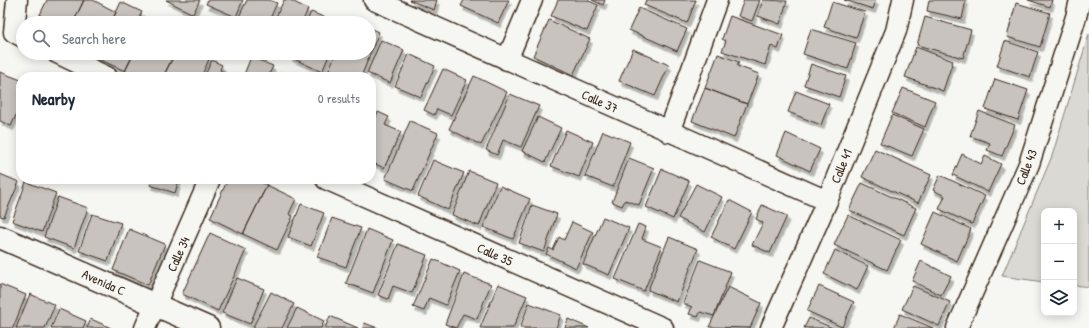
<!DOCTYPE html>
<html lang="en">
<head>
<meta charset="utf-8">
<style>
	:root { --surface:#fff; --page:#f6f6f7; --text:#1f2937; --muted:#747a83; --line:#e0e1e3 }
	body { margin:0; font-family:"Patrick Hand",sans-serif; background:var(--page); color:var(--text) }
	.controls { position:absolute; right:12px; bottom:12px; display:grid; overflow:hidden; border-radius:8px; box-shadow:0 2px 10px #0003 }
	.controls button { width:36px; height:36px; display:grid; place-items:center; padding:0; border:0; border-bottom:1px solid var(--line); background:var(--surface); color:var(--text); font:20px sans-serif }
	.list { margin:0; padding:0; list-style:none }
	h2 { display:flex; justify-content:space-between; align-items:center; height:52px; margin:0; padding:0 16px; font-size:17px }
	h2 small { font-size:13px; font-weight:400; color:var(--muted) }
	.icon { flex:none; width:22px; height:22px; fill:none; stroke:currentColor; stroke-width:2; stroke-linecap:round; stroke-linejoin:round }
	.map { position:relative; flex:none; width:1089px; height:328px; overflow:hidden }
	.search { position:absolute; background:var(--surface); box-shadow:0 2px 10px #0003; left:16px; top:16px; width:360px; height:44px; display:flex; align-items:center; gap:10px; box-sizing:border-box; padding:0 14px; border-radius:22px; color:var(--muted); font-size:15px }
	.panel { position:absolute; background:var(--surface); box-shadow:0 2px 10px #0003; left:16px; top:72px; width:360px; height:112px; border-radius:16px }
	.map>svg:first-child { display:block }
	.green { fill:#dad9d3; stroke:#8a8278 }
	.building { fill:#c8c3be; stroke:#3b2a1e; filter:url(#shadow) }
	.lines { fill:none; stroke-linecap:round; stroke-linejoin:round }
	.minor-casing { stroke:#3b2a1e; stroke-width:23 }
	.tertiary-casing { stroke:#3b2a1e; stroke-width:25 }
	.minor { stroke:#f6f6f2; stroke-width:20 }
	.tertiary { stroke:#f6f6f2; stroke-width:22 }
	.labels { text-anchor:middle; stroke-width:3; stroke-linejoin:round; paint-order:stroke }
	.street-label { font-size:13px; fill:#3b2a1e; stroke:#f6f6f2 }
</style>
</head>
<body>
<div class="map">
<svg width="1089" height="328" viewBox="0 0 1089 328">
	<defs>
		<filter id="shadow"><feDropShadow dx="2.5" dy="4.5" stdDeviation="0" flood-color="#0004"/></filter>
	</defs>
	<rect width="100%" height="100%" fill="#f6f6f2"/>
	<filter id="ink" filterUnits="userSpaceOnUse"><feTurbulence type="fractalNoise" baseFrequency=".025" numOctaves="2"/><feDisplacementMap in="SourceGraphic" scale="8" xChannelSelector="R" yChannelSelector="G"/><feConvolveMatrix kernelMatrix="1 2 1 2 8 2 1 2 1" color-interpolation-filters="sRGB"/></filter>
	<g filter="url(#ink)">
		<path class="green" d="M1089,34v253l-15,-2v-74h-30v71l-42,-6 50,-120z"/>
		<path class="building" d="M47,0h37l-11,23h-37z
			M84,0h9l23,12 -5,11h-38z
			M166,0h34l-7,14z
			M208,0h35l-7,17 -30,-13z
			M247,0h22l8,3 -9,20h-32z
			M284,0h6l18,9 -6,14h-29z
			M409,0h28l-3,10z
			M464,0h45l-11,23 -37,-17z
			M558,0h29l11,5 -11,26 -36,-15z
			M592,0h13l-2,5z
			M646,0h50l-9,23 -43,-18z
			M744,0h16l-8,21 -14,-5z
			M763,0l24,1 -7,23 -22,-8z
			M844,0h32l-3,9z
			M929,0h37l-4,19 -35,-8z
			M1028,0h24l-2,7z
			M121,2l21,10 -5,10 3,1h-29z
			M832,2l33,10 -9,26 -32,-11z
			M1016,3l34,10 -10,34 -33,-10z
			M639,8l48,21 -10,22 -48,-21z
			M311,12l28,11h-33z
			M730,16l53,19 -5,14 -7,-3 -6,19 -43,-14 4,-10 -4,-2z
			M925,17l46,13 -8,28 -46,-13z
			M549,20l41,19 -17,36 -40,-19z
			M369,28l10,4 -18,45h-21l-12,-5 8,-19h33z
			M811,29l45,14 -8,26 -45,-15z
			M381,40l23,10 -14,33 -23,-10z
			M1005,41l33,11 -8,25 -33,-11z
			M916,47l37,14 -10,30 -38,-14z
			M633,49l36,16 -14,31 -36,-15z
			M87,53h9l-2,4z
			M96,53h38l-9,18 -31,-14z
			M134,53h41l-12,24h-27l-11,-6z
			M175,53l20,1 7,-1 8,4 -9,20h-38z
			M292,53h38l-8,19 -32,-15z
			M409,54l26,12 -14,31 -26,-11z
			M718,54l21,8 -2,4 22,8 -12,30 -42,-16z
			M251,57l22,9 -5,11h-25z
			M212,60l10,5 -2,5 14,7h-30z
			M811,64l35,12 -7,21 -35,-12z
			M443,69l24,11 -16,35 -14,-6 -3,6 -10,-5z
			M0,72l21,8v25l-10,21 -11,-5z
			M279,73l11,4h-12z
			M474,76l33,16 -26,53 -32,-16z
			M995,79l33,11 -10,30 -33,-11z
			M705,88l42,16 -13,34 -42,-17z
			M903,88l32,13 -10,26 -33,-14z
			M796,91l33,13 -8,21 -33,-13z
			M510,94l29,12 -18,41 -18,-7 -6,15 -11,-5z
			M371,111l4,2 -4,9z
			M979,111l36,14 -13,31 -15,-6 3,-7 -20,-7z
			M378,112l11,5 -4,8 16,7 -17,36 -13,-6v-34z
			M892,115l32,14 -12,27 -32,-13z
			M538,117l23,11 -16,34 -23,-11z
			M410,121l28,12 -25,58 -28,-12z
			M566,130l27,12 -14,35 -28,-11z
			M603,131l27,11 -17,45 -28,-11z
			M786,133l34,16 -10,22 -33,-16z
			M875,149l56,26 -13,28 -56,-26z
			M962,154l19,10 4,-8 16,8 -13,28 -35,-17z
			M629,158l25,10 -15,37 -14,-5 -3,6 -10,-4z
			M433,160l31,13 -16,37 -30,-14z
			M662,169l27,12 -16,38 -27,-12z
			M469,171l27,11 -17,44 -27,-11z
			M0,174l19,8 -15,35 -4,-1z
			M940,175l45,21 -13,28 -33,-15 6,-13 -12,-6z
			M152,179h27l-4,14 -25,-8z
			M228,179h26l13,6 -24,49 -33,-16z
			M26,182l30,11 -14,39 -30,-11z
			M862,183l54,25 -12,27 -55,-25z
			M696,184l26,13 -17,35 -27,-14z
			M267,185l29,14 -7,15 4,2 -16,34 -34,-16z
			M500,186l30,13 -17,40 -30,-12z
			M58,197l30,11 -14,40 -30,-11z
			M729,200l23,12 -18,37 -23,-12z
			M301,204l23,9 -13,33 -23,-9z
			M532,205l25,9 -13,38 -25,-9z
			M762,205l25,11 -17,37 -18,-8 11,-22 -7,-4z
			M935,212l36,17 -14,32 -36,-17z
			M92,214l29,9 -13,38 -29,-10z
			M848,215l53,25 -14,30 -53,-25z
			M603,217l26,11 -20,47 -26,-11z
			M332,218l29,10 -15,39 -29,-10z
			M572,222l21,10 -17,36 -30,-14 3,-6 4,2 6,-13 5,3z
			M638,224l8,3 -4,12 20,8 -18,44 -29,-12z
			M129,229l36,15 -17,41 -35,-15z
			M367,229l26,11 -20,53 -27,-10z
			M210,233l36,17 -28,61 -36,-17z
			M669,237l29,12 -21,53 -29,-12z
			M398,244l29,11 -15,38 -19,-7 -5,13 -10,-4z
			M835,250l33,16 -11,24 -33,-16z
			M433,259l27,12 -14,34 -17,-7 -5,13 -11,-4z
			M700,260l31,12 -17,44 -14,-4 -2,5 -9,-3 3,-7 -9,-4z
			M921,261l30,15 -10,19 -29,-14z
			M464,274l27,10 -14,35 -14,-5 -7,14 -11,-4z
			M237,278l27,11 -14,35 -28,-11z
			M0,284l26,11 -13,33h-13z
			M498,284l29,12 -14,32h-33z
			M819,286l35,16 -12,25 -35,-16z
			M913,286l37,16 -11,24 -37,-17z
			M728,287l33,16 -11,25 -41,-1z
			M271,292l23,12 -12,24h-26l-3,-1z
			M30,294l25,11 -10,23h-29z
			M529,303l32,12 -5,13h-36z
			M297,308l27,13 -3,7h-34z
			M59,309l27,12 -3,7h-32z
			M900,314l33,14h-39z
			M330,316l28,12h-33z
			M809,318l24,10h-29z
			M91,319l20,9h-24z
			M568,319l21,9h-24z
			M364,323l14,5h-15z"/>
		<g class="lines">
			<g class="minor-casing">
				<path id="minor" d="M17,0l-3,32 9,5
					M374,0l453,201
					M57,53l50,24
					M507,60l25,-60
					M669,132l48,-132
					M326,179l337,149
					M145,328l65,-149
					M771,328l56,-127 69,-170 7,-31
					M957,328l72,-164 47,-147 4,-17"/>
			</g>
			<g class="tertiary-casing">
				<path id="tertiary" d="M0,237l208,91"/>
			</g>
			<use href="#minor" class="minor"/>
			<use href="#tertiary" class="tertiary"/>
		</g>
	</g>
	<g class="labels">
		<g class="street-label">
			<text transform="translate(600 101) rotate(24)" y="5">Calle 37</text>
			<text transform="translate(841 166) rotate(-68)" y="5">Calle 41</text>
			<text transform="translate(1026 167) rotate(-69)" y="5">Calle 43</text>
			<text transform="translate(178 254) rotate(-66)" y="5">Calle 34</text>
			<text transform="translate(495 254) rotate(24)" y="5">Calle 35</text>
			<text transform="translate(104 282) rotate(24)" y="5">Avenida C</text>
		</g>
	</g>
</svg>
<div class="controls">
<button>+</button>
<button>−</button>
<button><svg class="icon" aria-label="layers" viewBox="0 0 24 24"><path d="M12 4l9 5-9 5-9-5zM3 14l9 5 9-5"/></svg></button>
</div>
<div class="search"><svg class="icon" aria-label="search" viewBox="0 0 24 24"><circle cx="10" cy="10" r="6"/><path d="M15 15l6 6"/></svg>Search here</div>
<section class="panel">
<h2>Nearby<small>0 results</small></h2>
<ul class="list">
</ul>
</section>
</div>
</body>
</html>
